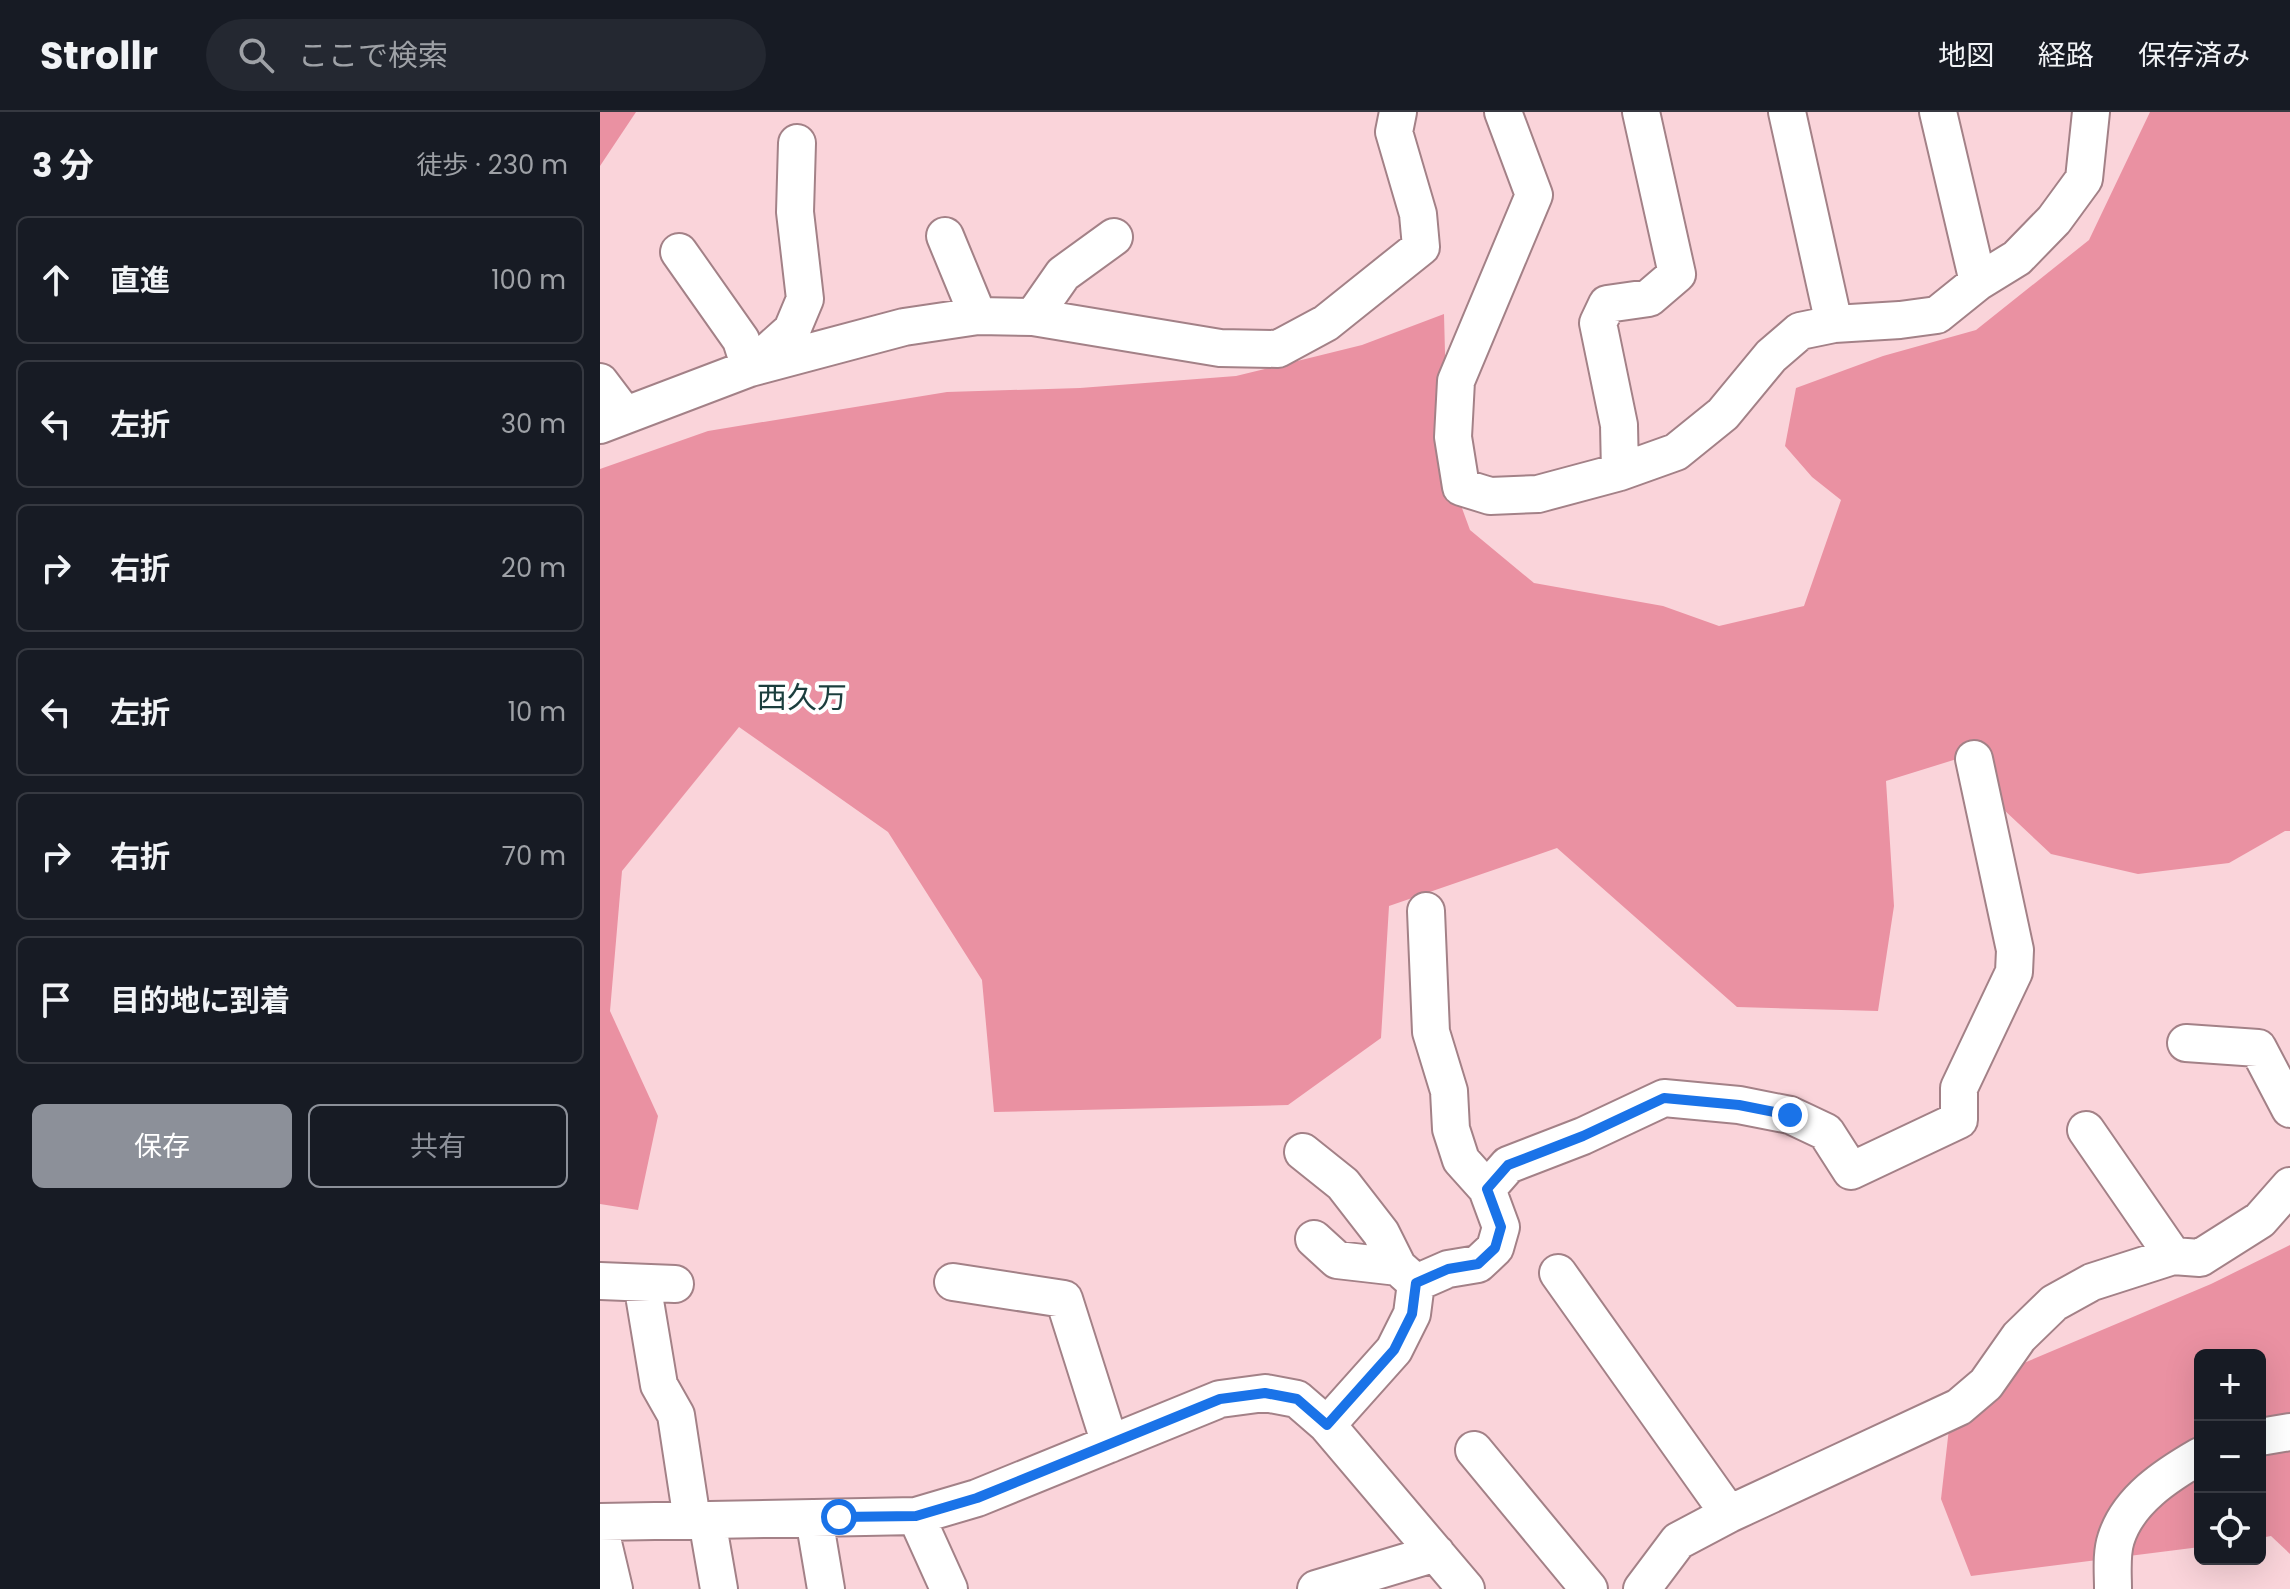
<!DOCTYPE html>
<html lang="ja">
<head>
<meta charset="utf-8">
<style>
	:root { --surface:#171b24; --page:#242831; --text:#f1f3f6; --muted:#9ea1a6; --line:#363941; --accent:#8c9099 }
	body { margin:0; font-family:Poppins,"Noto Sans JP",sans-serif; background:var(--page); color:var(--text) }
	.controls { position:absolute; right:24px; bottom:24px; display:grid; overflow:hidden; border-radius:12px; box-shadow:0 8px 32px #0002 }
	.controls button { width:72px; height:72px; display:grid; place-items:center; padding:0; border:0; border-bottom:2px solid var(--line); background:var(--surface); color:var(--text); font:40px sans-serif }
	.stop { position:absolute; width:24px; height:24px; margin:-18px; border:6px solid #1a73e8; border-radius:50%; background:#fff }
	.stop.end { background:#1a73e8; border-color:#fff; box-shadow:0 2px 8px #0008 }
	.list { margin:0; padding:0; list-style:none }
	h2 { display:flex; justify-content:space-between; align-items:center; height:104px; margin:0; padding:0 32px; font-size:34px }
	h2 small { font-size:26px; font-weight:400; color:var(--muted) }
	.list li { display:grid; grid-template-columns:52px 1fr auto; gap:24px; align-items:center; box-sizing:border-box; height:128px; margin:0 16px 16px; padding:0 16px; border:2px solid var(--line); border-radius:12px }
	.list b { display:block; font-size:30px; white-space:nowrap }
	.list em { font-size:26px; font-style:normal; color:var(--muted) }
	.actions { display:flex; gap:16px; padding:24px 32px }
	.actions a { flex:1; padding:18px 0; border:2px solid var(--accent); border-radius:12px; text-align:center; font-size:28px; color:var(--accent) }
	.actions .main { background:var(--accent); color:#fff }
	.icon { flex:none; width:44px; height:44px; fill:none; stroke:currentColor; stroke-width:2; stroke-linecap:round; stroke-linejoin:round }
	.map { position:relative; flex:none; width:1690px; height:1477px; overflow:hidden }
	header { display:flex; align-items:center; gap:48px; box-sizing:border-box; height:112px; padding:0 40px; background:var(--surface); border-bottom:2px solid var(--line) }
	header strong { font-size:38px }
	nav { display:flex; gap:44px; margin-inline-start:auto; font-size:28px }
	.search { width:560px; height:72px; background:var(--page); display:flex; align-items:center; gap:20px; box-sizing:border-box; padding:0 28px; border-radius:44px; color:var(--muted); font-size:30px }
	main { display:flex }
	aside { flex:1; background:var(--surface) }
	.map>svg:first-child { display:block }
	.green { fill:#ea91a2 }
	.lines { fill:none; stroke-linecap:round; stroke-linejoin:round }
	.minor-casing { stroke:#a38187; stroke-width:40 }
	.minor { stroke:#fff; stroke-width:36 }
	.route { stroke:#1a73e8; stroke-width:10 }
	.labels { text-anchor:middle; stroke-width:8; stroke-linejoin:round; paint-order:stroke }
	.quarter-label { font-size:30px; fill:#1b3e3d; stroke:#fff }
</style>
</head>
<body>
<header>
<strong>Strollr</strong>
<div class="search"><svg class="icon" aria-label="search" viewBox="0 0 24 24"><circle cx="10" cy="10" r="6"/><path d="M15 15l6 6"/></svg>ここで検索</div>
<nav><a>地図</a><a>経路</a><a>保存済み</a></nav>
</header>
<main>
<aside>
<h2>3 分<small>徒歩 · 230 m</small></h2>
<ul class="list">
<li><svg class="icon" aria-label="ahead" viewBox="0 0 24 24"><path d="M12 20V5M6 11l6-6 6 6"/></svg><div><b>直進</b></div><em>100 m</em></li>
<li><svg class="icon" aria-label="left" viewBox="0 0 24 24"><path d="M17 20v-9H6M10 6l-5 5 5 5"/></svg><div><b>左折</b></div><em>30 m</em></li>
<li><svg class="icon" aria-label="right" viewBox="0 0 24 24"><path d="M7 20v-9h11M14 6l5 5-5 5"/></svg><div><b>右折</b></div><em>20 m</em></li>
<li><svg class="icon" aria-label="left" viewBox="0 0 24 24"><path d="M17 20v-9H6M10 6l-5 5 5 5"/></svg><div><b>左折</b></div><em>10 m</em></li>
<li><svg class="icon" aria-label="right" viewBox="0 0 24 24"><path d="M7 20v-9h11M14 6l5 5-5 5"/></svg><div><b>右折</b></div><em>70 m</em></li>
<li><svg class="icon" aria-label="arrive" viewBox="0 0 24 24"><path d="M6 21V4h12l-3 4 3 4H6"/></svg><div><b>目的地に到着</b></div></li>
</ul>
<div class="actions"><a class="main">保存</a><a>共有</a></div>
</aside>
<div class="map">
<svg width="1690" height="1477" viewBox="0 0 1690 1477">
	<rect width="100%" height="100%" fill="#fad4da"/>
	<path class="green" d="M0,0h36l-36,54z
		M1550,0h140v719h-5l-56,32 -91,11 -87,-20 -48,-45 -43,-51 -74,23 8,125 -16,105 -141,-4 -180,-159 -168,58 -8,132 -93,67 -294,7 -12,-132 -94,-148 -149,-105 -117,144 -12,140 48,105 -20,94 -38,-6v-735l108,-38 239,-39 133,-4 156,-12 126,-31 82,-31 4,156 22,60 64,53 129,23 56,20 85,-20 37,-106 -29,-23 -27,-31 11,-58 87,-32 93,-26 113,-90z
		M1690,1133v309l-19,-18 -11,2v-183h-60v192l-229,29 -30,-77 12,-106 258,-109z"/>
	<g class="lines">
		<g class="minor-casing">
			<path id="minor" d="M903,0l31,83 -78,186 -3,56 8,50 29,9 48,-2 82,-22 56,-20 47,-38 48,-58 29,-25 34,-7 66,-4 37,-5 41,-33 39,-24 37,-38 30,-41 7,-67
				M1187,0l47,212
				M1338,0l40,170
				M345,124l33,80
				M79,140l62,88 9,28 42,-38 13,-31 -10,-87 2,-69
				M433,205l30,-43 51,-37
				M0,270l25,33
				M0,313l150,-57 154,-41 74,-11 55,1 187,31 58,1 48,-26 95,-76 -3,-33 -24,-82 4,-20
				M1020,360l-1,-47 -21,-102 9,-19 42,-6 28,-24 -36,-162
				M826,799l5,121 18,59 2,38 10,31 26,29
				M1586,931l72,5 32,61
				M1486,1018l87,126
				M703,1040l40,32 38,49 17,34 18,16
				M714,1127l23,21 61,7
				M958,1161l171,241
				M0,1169l75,3
				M353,1170l111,17 46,145
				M42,1171l17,102 17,30 16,105
				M816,1171l32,-14 30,-5 17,-16 6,-21 -14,-38 21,-24 75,-29 81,-38 75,7 51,10 36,17 25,39 108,-51v-32l55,-116 1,-22 -41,-191
				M727,1313l67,-75 18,-36 4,-31
				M1660,1325l30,-5
				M874,1338l115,139
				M316,1404l33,73
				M214,1406l12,71
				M107,1408l12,69
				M0,1410l316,-6 61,-18 243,-99 45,-6 32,6 30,26 139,164
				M0,1418l14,59
				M716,1477l120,-36
				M1042,1477l36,-48 51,-27 230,-107 27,-23 33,-47 35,-34 38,-21 81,-26 27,2 60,-38 30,-34
				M1513,1477c0,-16 -2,-35 3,-50 12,-39 51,-64 84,-83"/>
		</g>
		<use href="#minor" class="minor"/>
	</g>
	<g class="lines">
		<path class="route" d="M239,1405l77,-1 61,-18 243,-99 45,-6 32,6 30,26 67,-75 18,-36 4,-31 32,-14 30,-5 17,-16 6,-21 -14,-38 21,-24 75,-29 81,-38 75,7 51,10"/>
	</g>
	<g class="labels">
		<g class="quarter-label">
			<text x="202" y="596">西久万</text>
		</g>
	</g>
</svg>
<div class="controls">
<button>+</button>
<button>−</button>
<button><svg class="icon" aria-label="locate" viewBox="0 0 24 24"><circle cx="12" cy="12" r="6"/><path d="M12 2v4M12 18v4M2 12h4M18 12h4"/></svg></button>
</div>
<div class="stop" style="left:239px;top:1405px"></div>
<div class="stop end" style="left:1190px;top:1003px"></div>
</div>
</main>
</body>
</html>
